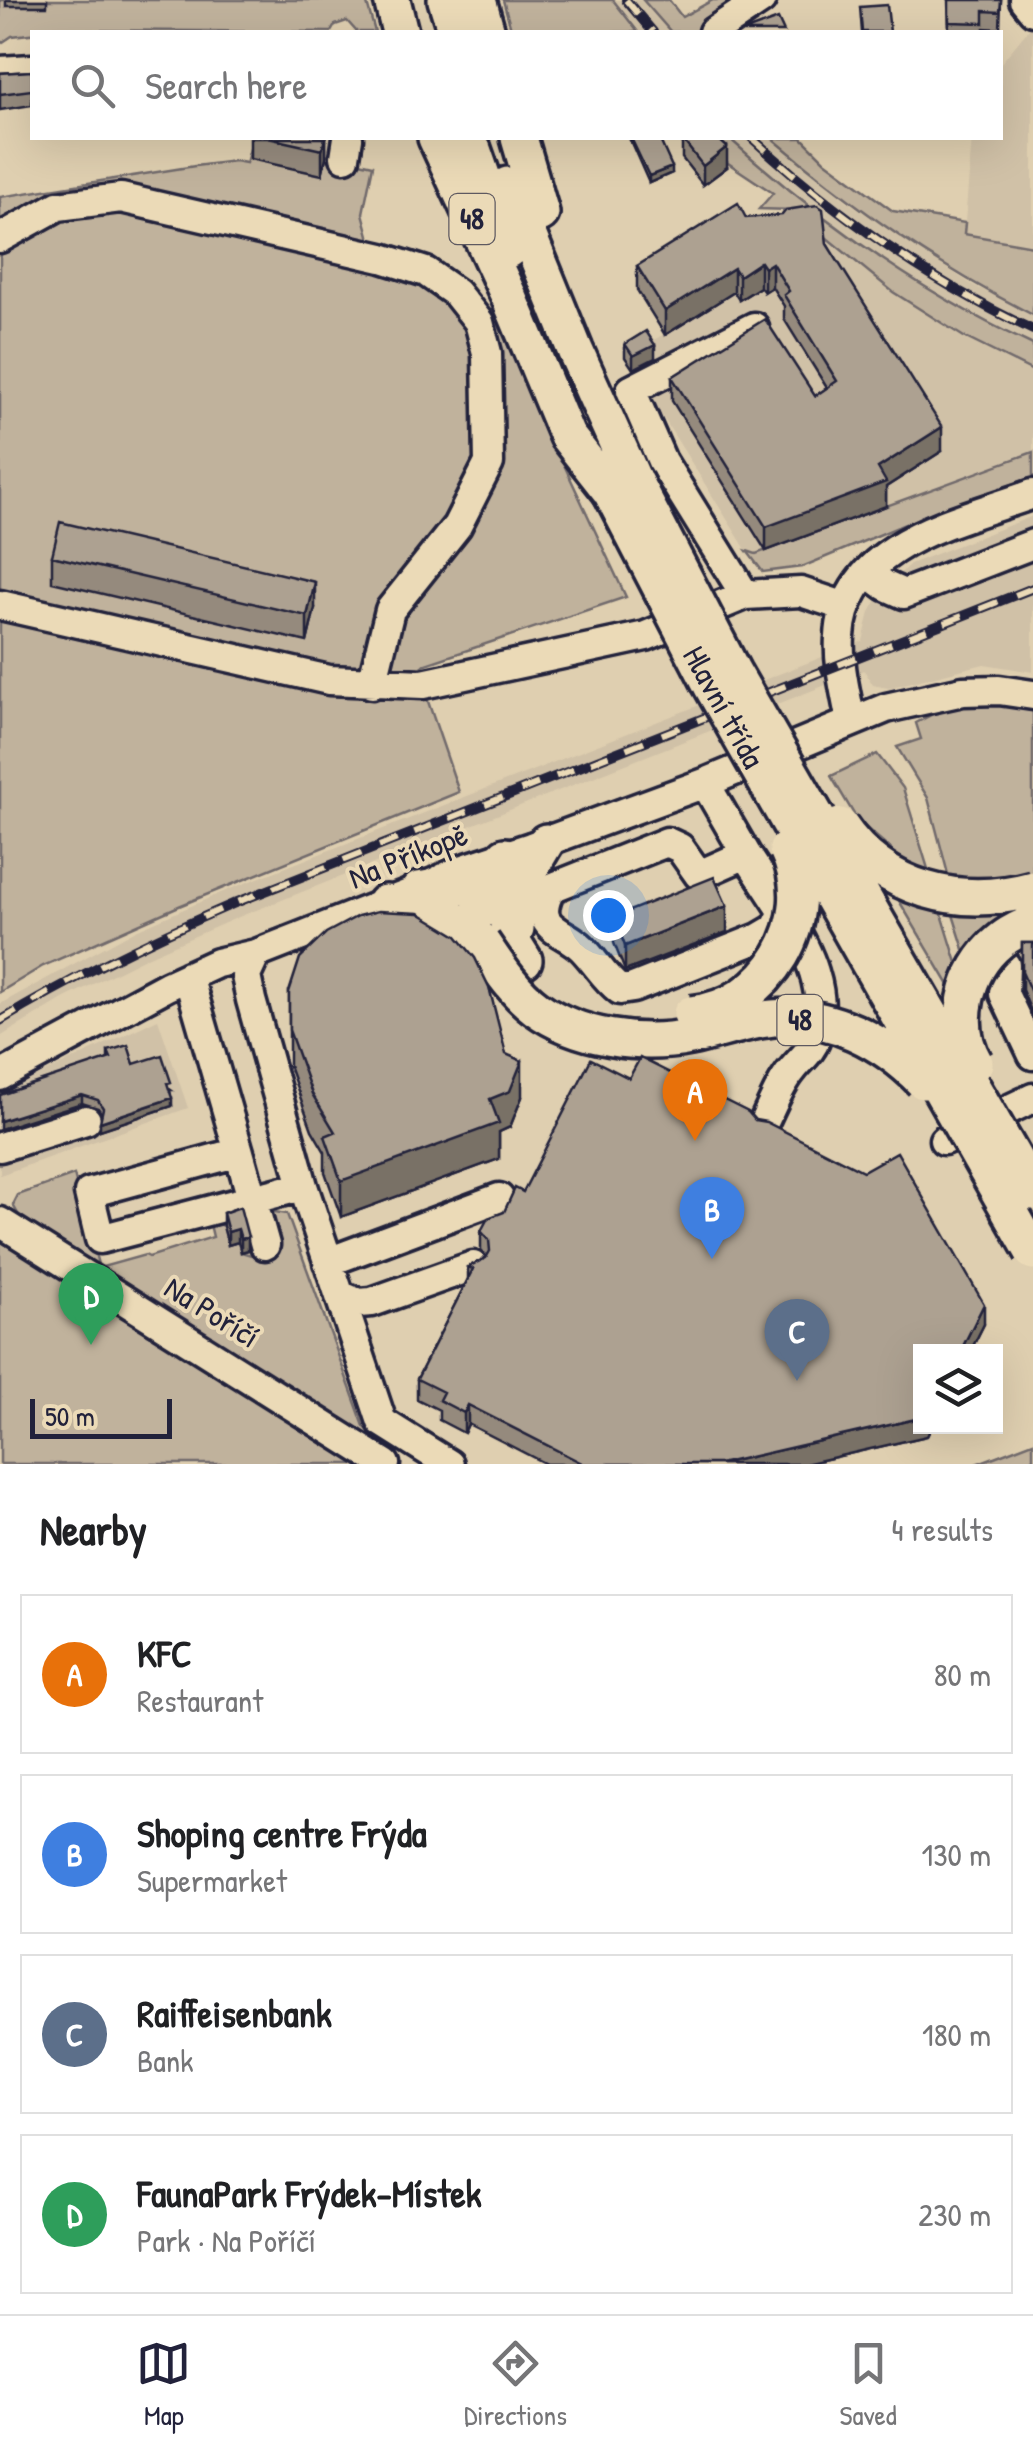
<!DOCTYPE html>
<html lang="en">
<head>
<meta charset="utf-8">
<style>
	:root { --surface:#fff; --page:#f6f6f6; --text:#202124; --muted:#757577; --line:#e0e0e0; --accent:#22223b }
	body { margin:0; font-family:"Patrick Hand",sans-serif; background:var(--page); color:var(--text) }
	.controls { position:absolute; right:30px; bottom:30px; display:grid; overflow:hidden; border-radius:0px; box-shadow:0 10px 40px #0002 }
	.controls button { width:90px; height:90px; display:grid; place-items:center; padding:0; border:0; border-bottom:2px solid var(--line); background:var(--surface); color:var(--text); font:50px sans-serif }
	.scale { position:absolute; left:30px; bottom:25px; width:142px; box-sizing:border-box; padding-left:10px; border:5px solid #22223b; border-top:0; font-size:28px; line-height:35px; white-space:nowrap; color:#22223b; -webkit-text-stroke:8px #ebdab7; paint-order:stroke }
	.you { position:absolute; left:608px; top:915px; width:35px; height:35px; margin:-25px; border:8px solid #fff; border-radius:50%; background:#1a73e8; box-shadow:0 0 0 15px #1a73e833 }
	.badge { display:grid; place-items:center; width:65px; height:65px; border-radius:50%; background:var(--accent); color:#fff; font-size:32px; font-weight:700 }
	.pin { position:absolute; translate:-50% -82px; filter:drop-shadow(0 2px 5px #0008) }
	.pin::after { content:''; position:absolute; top:52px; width:35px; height:30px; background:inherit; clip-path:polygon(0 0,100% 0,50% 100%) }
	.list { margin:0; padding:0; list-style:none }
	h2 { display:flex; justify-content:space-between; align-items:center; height:130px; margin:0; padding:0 40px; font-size:42px }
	h2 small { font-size:32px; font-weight:400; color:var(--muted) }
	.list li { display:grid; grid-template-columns:65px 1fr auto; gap:30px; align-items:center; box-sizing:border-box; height:160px; margin:0 20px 20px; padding:0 20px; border:2px solid var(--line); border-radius:0px }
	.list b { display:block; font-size:38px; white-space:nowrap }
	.list p { margin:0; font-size:32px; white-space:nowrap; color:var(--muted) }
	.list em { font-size:32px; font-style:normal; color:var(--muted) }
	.icon { flex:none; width:55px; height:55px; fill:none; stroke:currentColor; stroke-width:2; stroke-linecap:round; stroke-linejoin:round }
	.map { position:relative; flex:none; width:1033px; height:1464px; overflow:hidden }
	.search { position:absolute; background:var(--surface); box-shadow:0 10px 40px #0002; left:30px; right:30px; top:30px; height:110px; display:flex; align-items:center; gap:25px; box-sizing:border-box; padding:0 35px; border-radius:0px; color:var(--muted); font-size:38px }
	.sheet { height:850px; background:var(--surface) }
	nav { display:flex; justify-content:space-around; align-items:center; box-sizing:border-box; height:140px; border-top:2px solid var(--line); background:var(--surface); font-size:28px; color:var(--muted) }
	nav a { display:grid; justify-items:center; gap:5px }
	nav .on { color:var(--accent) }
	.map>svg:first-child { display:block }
	.built { fill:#d0c1a7 }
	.green { fill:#c0b29c; stroke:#716a6c; stroke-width:2.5 }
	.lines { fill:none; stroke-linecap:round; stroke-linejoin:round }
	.minor-casing { stroke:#22223b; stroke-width:35 }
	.major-casing { stroke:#22223b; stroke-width:42 }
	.minor { stroke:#ebdab7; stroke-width:28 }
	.major { stroke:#ebdab7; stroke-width:35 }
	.rail-casing { stroke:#22223b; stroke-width:10 }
	.rail { stroke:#ebdab7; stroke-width:6; stroke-dasharray:19; stroke-linecap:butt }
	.major-bridge-casing { stroke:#22223b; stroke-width:42; stroke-linecap:butt }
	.major-bridge { stroke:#ebdab7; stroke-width:35 }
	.wall { fill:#958a7d; stroke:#22223b; stroke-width:2.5 }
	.shaded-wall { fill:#797166; stroke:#22223b; stroke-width:2.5 }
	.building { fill:#ada191; stroke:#22223b; stroke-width:2.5 }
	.labels { text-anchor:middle; stroke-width:8; stroke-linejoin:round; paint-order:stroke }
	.shield { fill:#ebdab7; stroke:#5e5960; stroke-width:2.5 }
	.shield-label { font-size:30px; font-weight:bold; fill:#22223b }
	.street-label { font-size:32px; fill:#22223b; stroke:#ebdab7 }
</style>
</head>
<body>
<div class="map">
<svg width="1033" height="1464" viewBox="0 0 1033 1464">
	<rect width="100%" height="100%" fill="#dfcfb0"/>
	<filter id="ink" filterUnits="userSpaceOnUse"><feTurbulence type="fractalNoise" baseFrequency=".01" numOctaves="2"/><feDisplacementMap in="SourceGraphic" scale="20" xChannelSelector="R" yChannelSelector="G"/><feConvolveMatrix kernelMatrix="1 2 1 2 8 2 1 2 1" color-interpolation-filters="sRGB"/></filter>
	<g filter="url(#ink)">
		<path class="built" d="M608,0h36l27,32h-37z
			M1033,24v222l-69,-12 8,-96h28l1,-75z
			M729,138h43l75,63 64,44 60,39 62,31v30l-82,-40 -56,-36 -60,-42z
			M817,229l76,63 71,45 69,33v82l-277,102 -9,-3 -122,-194 39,-23 -27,-44z
			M1033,516v156l-49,-8 -96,24 -15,-3 -9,-15 -623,246 -92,40 -86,43 -63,38v-33l136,-74 94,-41 633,-248 7,-29 12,-21 28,-27z
			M158,1019l30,89 -188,67v-81z"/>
		<path class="green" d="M0,0h366l9,32h-18l-10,-11 -12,4 -4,7 -266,-2 -53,6 -12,8z
			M503,0h110l25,32h-126z
			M643,0h26l13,17 31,-17h19l3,31 -64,1z
			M253,138l120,27 -10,48 7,26 116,85h12l128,273 -203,68 -3,13 39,114 -280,114 -136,60 -43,26v-795l195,-31 40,-5 11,2z
			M703,138h26c92,83 192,155 304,207v26l-69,-34 -71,-45 -100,-82 -34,-1 14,-16 -45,-30z
			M772,138h30l23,23 68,50 72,12 -1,11 69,12v69c-98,-50 -177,-106 -261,-177z
			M1033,452v25l-111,40 -120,50 -39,5 -16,-21 9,3z
			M983,701l50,10v164l-23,6 -61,-3 -21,-80 -31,-51 24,-8 -5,-16 30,-16z
			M877,754l26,34 59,191 -6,18 -68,-115 7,-26 -5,-8 -32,-27 -27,-45z
			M1033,898l-65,64 -18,-57z
			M74,1175l25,93 46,-13 4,2 64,-20 -4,-17 14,6 5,18 10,-2 3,10 10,3 23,-8 -11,-37 24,4 77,212 13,14 4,12 -356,-226 -12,-21 5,-10z
			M0,1232l369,232h-369z
			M1033,1442v22h-57z"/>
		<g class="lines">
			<g class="minor-casing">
				<path id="minor" d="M1024,0l9,11
					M713,32l48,-32
					M0,71l32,-2
					M345,157l3,-19
					M0,238l58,-32 63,-8 261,60 44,14 30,21 23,29 8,31 2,110 -32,63 -67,84 -18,74
					M867,572l19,14 18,8 129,-50
					M745,595l-83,-134 -31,-71 123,-63
					M0,605l329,75 94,4 223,-48 99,-41 56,-3 45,15
					M851,722c-5,-28 -13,-57 -11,-85 4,-95 122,-117 193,-143
					M705,783l41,71 -47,21 -19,-27 -13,-6 -116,46c-21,41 11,41 31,60 14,14 22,30 38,42l13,-2 126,-50 17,-10 8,-16 -38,-58
					M256,954l-10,22 5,24 52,186 79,236 67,42
					M1005,965l-1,29 29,61
					M188,976l51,176 -150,41 11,46 203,-53
					M0,1076l167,-90 50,-23 39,-9 163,-64 42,-20 70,-23 174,-64 181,-75 77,-17 36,-1 34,5
					M763,1124c9,-18 17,-40 30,-55 8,-10 19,-18 23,-31 13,-46 -8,-88 -31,-125
					M944,1140l89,-42
					M0,1147l86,-27
					M239,1152l26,93
					M0,1222l385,242
					M328,1262l171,-64
					M340,1295l18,8 14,-1 101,-36"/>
			</g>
			<g class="major-casing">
				<path id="major" d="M392,0l8,32
					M446,0l10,32
					M478,0l9,32
					M436,138l74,161 57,137 44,56
					M469,138l39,112
					M519,138l22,75
					M508,185l67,165 59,131
					M419,890c30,-6 54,-6 82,6l6,13 2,27 15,24
					M385,903c41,4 69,8 97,40
					M479,912l6,-33 20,-23
					M516,928c-4,-32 14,-59 30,-86"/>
			</g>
			<use href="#minor" class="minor"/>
			<use href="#major" class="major"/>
			<g class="rail-casing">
				<path id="rail" d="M626,0l27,32
					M752,138c84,77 177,143 281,192
					M0,1021c76,-46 154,-83 235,-118l798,-315"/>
			</g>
			<use href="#rail" class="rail"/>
			<g class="major-bridge-casing">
				<path id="major-bridge" d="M634,481l99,191 300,520
					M611,492l100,193 322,567
					M840,826c44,65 120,83 193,63
					M482,943c15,22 32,49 54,65 41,30 105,39 154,29 28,-6 55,-16 83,-19 57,-6 112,24 150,63
					M691,1014c78,-7 130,-95 96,-165
					M975,1063c-23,-38 -10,-93 24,-121 10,-9 22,-14 34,-19"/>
			</g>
			<use href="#major-bridge" class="major-bridge"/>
		</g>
		<path class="wall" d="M6,0h41v6h-41z
			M948,0h53l-1,29 -16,-1v4h-35z
			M32,71v34l-32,5v-37z
			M250,138h76v19l-4,18 -72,-16z
			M629,138h30l13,35 -23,10z
			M682,139l45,28 -24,18 -21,-27z
			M746,218l81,26 115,207 -56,36v19l-120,45 -94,-150v-24l143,19 12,-8 -43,-69v-13l-12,-19 -8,5 -4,-5 -21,13 -5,-8 -69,43 -28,-45v-24z
			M625,344l30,14 -22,11 -8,-12z
			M52,556l263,52 -8,34 -255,-60z
			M614,917l113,15 -102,39 -11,-28z
			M1022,943h11v73l-11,-26z
			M289,992l233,105 -12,30 -11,5v27l-158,58 -16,-45v-20l-13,-22 -23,-64z
			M108,1051l26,13 37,26h-1l2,16 -72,24 2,-16 -4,-6 -16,-5 -82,26 108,-70z
			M629,1078l126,42 229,204 -57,112 -122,28h-259l-78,-40 -4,9 -25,-13v-10l-22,-11v-20l51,-100v-12l19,-10 -6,-6v-20l23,-19 19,-20z
			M240,1207l8,43 -7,2 -3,-10 -10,3 -5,-19v-13z"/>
		<path class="shaded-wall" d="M325,138h1v19l-4,18v-25z
			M727,147v20l-24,18v-19z
			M672,167v6l-23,10v-7z
			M760,262v25l-21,13v-24z
			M772,263v24l-8,5v-24z
			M734,268v24l-69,43v-24z
			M655,345v13l-22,11v-13z
			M942,427v24l-56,36v19l-120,45v-24l112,-59z
			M315,582v26l-8,34v-26z
			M727,906v26l-102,39v-25z
			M522,1061v36l-12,30 -11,5v27l-158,58v-36l149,-82z
			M82,1095v8l-82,26v-8z
			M172,1098v8l-72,24v-8z
			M238,1229v13l-10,3v-13z
			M248,1237v13l-7,2v-13z
			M984,1304v20l-14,28h-10z
			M468,1405v19l-4,9v-20z
			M920,1418v8h12l-5,10 -122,28h-86z"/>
		<path class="building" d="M949,0h52l-1,12 -16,-1v12l-35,-1z
			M887,5l3,27h-28l-2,-25z
			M778,19l6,13h-41z
			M32,71v19l-32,4v-21z
			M268,138h57l-3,12z
			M631,138h28l13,29 -23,9z
			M684,138h33l10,9 -24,19 -21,-27z
			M738,203l8,15 36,-3 4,-5 31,-5 6,4 4,35 115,183 -64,41 8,14 -120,45 -94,-150 93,-58 50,77 22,-15 -53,-86 5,-4 -17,-28 -8,5 -4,-6 -21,14 -5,-8 -69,43 -28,-45z
			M646,331l9,14 -22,11 -8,-12z
			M60,522l255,60 -8,34 -255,-60z
			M714,877l13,29 -102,40 -11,-29z
			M378,911l41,2 38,23 18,22 14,29 17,67 16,7 -12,30 -20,8 9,24 -158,58 -16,-45 10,-4 -23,-38 -23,-64v-38l11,-34 26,-25 32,-17z
			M1022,943h11v54l-11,-25z
			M128,1045l6,19 28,-9 9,27 -4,1 5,15 -72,24 3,-14 -5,-8 -16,-5 -82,26v-26l111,-37 -3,-7z
			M640,1058l108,54 7,8 11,2 97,49 34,-19 87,152 -24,48h-40v66l-201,46h-135l-116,-59 -4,8 -25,-13 4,-8 -26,-13 56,-110 -5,-2 18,-9 4,-7 -1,-11 -8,-9 7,-13 16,-6 11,-24 8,4 68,-133 38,19z
			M240,1207l8,30 -7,2 -3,-10 -10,3 -5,-19z"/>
	</g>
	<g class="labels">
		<g class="shield">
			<rect x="449.5" y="194" width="45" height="50" rx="8"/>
			<rect x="777.5" y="995" width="45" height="50" rx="8"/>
		</g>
		<g class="shield-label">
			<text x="472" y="229">48</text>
			<text x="800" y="1030">48</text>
		</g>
		<g class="street-label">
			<text transform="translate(724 707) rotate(61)" y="11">Hlavní třída</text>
			<text transform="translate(408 856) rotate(-22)" y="11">Na Příkopě</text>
			<text transform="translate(212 1312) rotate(32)" y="11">Na Poříčí</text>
		</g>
	</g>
</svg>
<div class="controls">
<button><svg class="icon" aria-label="layers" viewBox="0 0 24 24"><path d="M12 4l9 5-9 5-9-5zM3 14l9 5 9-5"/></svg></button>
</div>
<div class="scale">50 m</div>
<div class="you"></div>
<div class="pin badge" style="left:695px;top:1141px;background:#e8710a">A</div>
<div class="pin badge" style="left:712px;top:1259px;background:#3f7fe0">B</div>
<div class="pin badge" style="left:797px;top:1381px;background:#5c6f8a">C</div>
<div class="pin badge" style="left:91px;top:1345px;background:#2e9e5b">D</div>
<div class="search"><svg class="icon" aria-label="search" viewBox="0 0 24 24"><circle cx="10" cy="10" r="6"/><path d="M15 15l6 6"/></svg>Search here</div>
</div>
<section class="sheet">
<h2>Nearby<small>4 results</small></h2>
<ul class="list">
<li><span class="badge" style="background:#e8710a">A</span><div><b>KFC</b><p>Restaurant</p></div><em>80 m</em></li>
<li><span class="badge" style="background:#3f7fe0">B</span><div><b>Shoping centre Frýda</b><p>Supermarket</p></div><em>130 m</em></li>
<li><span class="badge" style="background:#5c6f8a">C</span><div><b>Raiffeisenbank</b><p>Bank</p></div><em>180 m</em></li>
<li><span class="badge" style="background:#2e9e5b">D</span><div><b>FaunaPark Frýdek-Místek</b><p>Park · Na Poříčí</p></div><em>230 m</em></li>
</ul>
</section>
<nav>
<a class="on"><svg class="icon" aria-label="map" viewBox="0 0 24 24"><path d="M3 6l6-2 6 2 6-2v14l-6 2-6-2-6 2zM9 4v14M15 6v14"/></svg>Map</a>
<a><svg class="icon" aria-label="directions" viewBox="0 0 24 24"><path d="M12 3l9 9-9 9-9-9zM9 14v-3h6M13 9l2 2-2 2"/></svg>Directions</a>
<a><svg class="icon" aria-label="saved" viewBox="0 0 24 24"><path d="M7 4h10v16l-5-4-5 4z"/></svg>Saved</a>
</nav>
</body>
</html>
